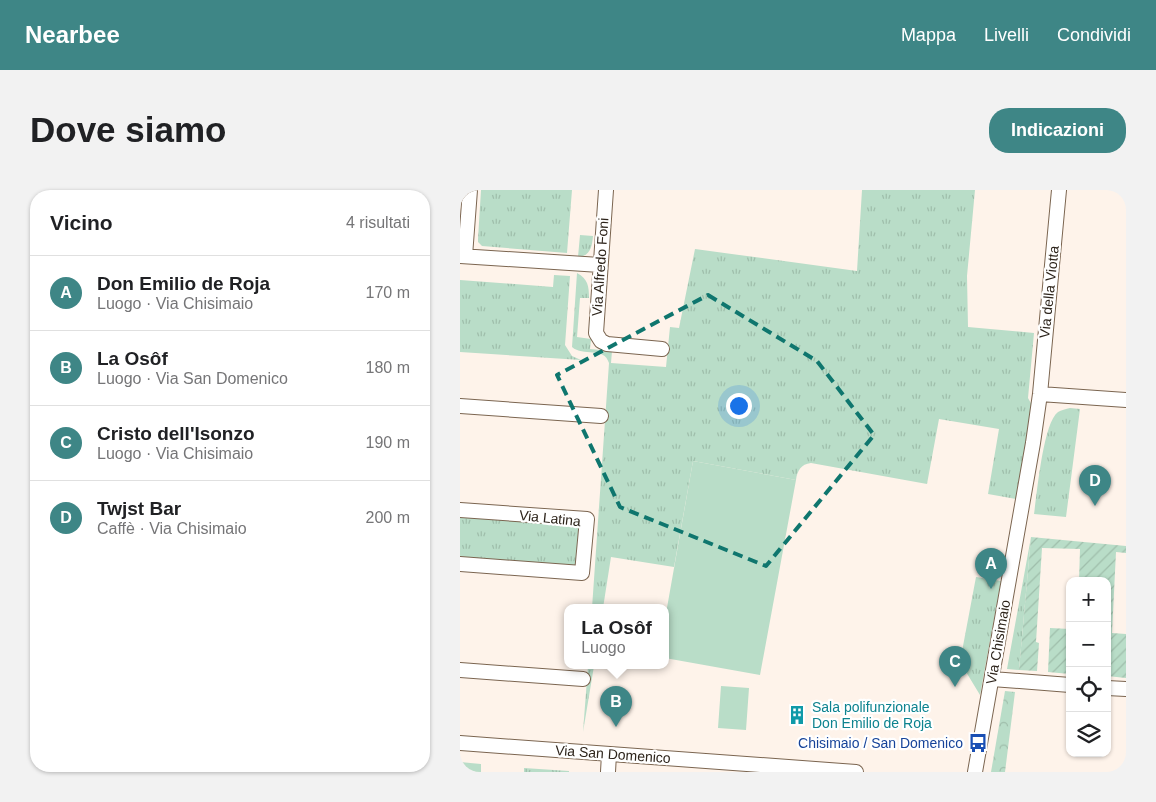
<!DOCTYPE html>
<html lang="it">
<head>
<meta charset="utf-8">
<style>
	:root { --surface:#fff; --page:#f2f2f2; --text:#202124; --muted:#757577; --line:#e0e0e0; --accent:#3e8686 }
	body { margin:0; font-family:Arial,sans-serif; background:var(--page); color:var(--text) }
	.controls { position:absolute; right:15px; bottom:15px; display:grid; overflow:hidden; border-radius:10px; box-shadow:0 1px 4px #0004 }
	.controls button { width:45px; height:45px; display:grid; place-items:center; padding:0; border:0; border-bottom:1px solid var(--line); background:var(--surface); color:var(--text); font:25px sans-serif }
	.you { position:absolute; left:278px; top:215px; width:18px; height:18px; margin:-12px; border:4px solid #fff; border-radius:50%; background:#1a73e8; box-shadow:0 0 0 8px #1a73e833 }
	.badge { display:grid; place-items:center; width:32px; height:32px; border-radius:50%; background:var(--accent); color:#fff; font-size:16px; font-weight:700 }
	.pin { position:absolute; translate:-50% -41px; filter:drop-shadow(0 1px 2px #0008) }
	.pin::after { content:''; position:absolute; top:26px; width:18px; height:15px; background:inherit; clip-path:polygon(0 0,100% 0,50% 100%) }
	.popup { position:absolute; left:104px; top:414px; width:105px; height:65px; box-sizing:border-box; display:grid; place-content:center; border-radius:10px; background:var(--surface); filter:drop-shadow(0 1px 4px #0005); font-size:16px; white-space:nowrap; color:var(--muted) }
	.popup b { font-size:19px; color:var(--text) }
	.popup::after { content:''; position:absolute; left:50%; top:100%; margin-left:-10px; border:10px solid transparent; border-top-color:var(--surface) }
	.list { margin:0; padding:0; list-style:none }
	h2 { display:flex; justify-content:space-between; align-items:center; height:65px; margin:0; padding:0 20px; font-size:21px }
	h2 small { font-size:16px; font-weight:400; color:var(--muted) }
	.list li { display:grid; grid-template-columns:32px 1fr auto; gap:15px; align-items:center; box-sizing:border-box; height:75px; padding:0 20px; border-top:1px solid var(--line) }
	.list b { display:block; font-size:19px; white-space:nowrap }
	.list p { margin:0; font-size:16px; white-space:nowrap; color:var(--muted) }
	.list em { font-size:16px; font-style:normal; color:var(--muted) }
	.icon { flex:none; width:28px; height:28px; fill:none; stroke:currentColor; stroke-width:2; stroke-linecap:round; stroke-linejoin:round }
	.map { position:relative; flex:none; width:666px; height:582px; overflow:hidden; border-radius:20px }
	header { display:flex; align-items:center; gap:30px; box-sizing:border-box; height:70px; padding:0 25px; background:var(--accent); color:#fff }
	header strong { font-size:24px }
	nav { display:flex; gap:28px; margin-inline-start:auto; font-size:18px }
	.intro { display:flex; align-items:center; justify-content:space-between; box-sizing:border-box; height:120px; padding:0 30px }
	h1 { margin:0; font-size:35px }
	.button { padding:12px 22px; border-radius:20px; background:var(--accent); color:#fff; font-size:18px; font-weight:700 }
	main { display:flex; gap:30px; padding:0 30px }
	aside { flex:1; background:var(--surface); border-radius:20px; box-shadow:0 1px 4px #0004 }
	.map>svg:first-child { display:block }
	.grass { fill:url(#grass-tufts) }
	.forest { fill:url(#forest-crowns) }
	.garden { fill:url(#garden-furrows) }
	.pitch { fill:#b9ddc8 }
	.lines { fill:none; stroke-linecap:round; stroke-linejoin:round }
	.street-casing { stroke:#7b6550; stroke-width:16 }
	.street { stroke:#fff; stroke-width:14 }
	.marked { fill:none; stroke:#0f766e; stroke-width:4; stroke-dasharray:10 6; stroke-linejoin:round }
	.labels { text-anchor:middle; stroke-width:4.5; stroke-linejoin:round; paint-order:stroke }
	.street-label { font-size:14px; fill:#2d241b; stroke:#fff }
	.culture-label { font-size:14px; fill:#0d838f; stroke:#fff; text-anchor:start }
	.transit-label { font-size:14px; fill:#164399; stroke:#fff; text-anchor:end }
</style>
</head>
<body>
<header>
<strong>Nearbee</strong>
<nav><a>Mappa</a><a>Livelli</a><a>Condividi</a></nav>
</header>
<div class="intro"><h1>Dove siamo</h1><a class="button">Indicazioni</a></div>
<main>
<aside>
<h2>Vicino<small>4 risultati</small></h2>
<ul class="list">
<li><span class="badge">A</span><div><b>Don Emilio de Roja</b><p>Luogo · Via Chisimaio</p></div><em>170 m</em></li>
<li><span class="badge">B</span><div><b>La Osôf</b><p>Luogo · Via San Domenico</p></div><em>180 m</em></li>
<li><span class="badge">C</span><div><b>Cristo dell'Isonzo</b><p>Luogo · Via Chisimaio</p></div><em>190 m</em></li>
<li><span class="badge">D</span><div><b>Twjst Bar</b><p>Caffè · Via Chisimaio</p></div><em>200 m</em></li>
</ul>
</aside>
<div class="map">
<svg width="666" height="582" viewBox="0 0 666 582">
	<defs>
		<pattern id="grass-tufts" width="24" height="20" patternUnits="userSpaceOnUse" patternTransform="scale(1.25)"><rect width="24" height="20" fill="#b9ddc8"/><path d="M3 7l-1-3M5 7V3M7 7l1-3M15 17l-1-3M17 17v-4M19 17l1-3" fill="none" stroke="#9fbeab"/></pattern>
		<pattern id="forest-crowns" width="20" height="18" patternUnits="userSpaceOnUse" patternTransform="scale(1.25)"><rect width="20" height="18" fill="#b9ddc8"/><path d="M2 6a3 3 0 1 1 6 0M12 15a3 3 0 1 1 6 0" fill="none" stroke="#9fbeab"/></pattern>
		<pattern id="garden-furrows" width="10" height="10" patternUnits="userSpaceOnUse" patternTransform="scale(1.25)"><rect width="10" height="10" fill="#b9ddc8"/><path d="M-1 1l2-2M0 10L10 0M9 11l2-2" fill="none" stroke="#9fbeab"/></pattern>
	</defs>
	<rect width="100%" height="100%" fill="#fef3ea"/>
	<path class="grass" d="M21,0h91l-5,63 -85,-7 -4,-4v-3z
		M402,0h113l-8,86 1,51 66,6 -6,65 5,9 -17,92 -28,-5 11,-65 -60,-10 -12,65 -116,-21c-10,1 -14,8 -15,17l-103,-19 -19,106 -63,-10 -8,51h-11l17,-245c-5,-17 -26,-6 -37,-16l5,-74c11,6 12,13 12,25h-9l-3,39 14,2 -1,10 22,2 -1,12 55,4 4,-40 9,1 16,-79 162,22z
		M120,45l13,1c-1,10 -2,20 -15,21z
		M94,85l16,1 -5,69 7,11 9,4 -121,-8v-72l93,7z
		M610,218l10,1 -14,108 -32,-3c3,-20 9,-91 24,-102 3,-2 8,-3 12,-4z
		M0,327l120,9 -3,41 -117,-9z
		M571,347l-12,133 -12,-1z
		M516,387l25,4 -21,114 -20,-33z
		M128,476h6l-11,66z
		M0,572l21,2v8h-21z
		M64,578l45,3v1h-45z"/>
	<path class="forest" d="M545,501l10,1 -10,80h-14z"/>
	<path class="garden" d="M571,347l95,9v7l-10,-1 -4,81 14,1v44l-19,-2v-95h-28l1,-32 -38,-1 -6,94 3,1 -2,28 -18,-1z
		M590,438l20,1v45l-22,-2z"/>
	<path class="pitch" d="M233,271l103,19 -36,195 -95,-17v-39z
		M261,496l28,2 -3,42 -28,-2z"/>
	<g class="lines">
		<g class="street-casing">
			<path id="street" d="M146,0l-10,143 5,8 6,3 55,5
				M0,66l140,9
				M5,66l5,-66
				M580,204l86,6
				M0,216l141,10
				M0,320l127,9 -5,54 -122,-9
				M0,480l123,9
				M532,489l78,6
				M647,498l19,1
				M0,553l396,29
				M148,582l1,-18
				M515,582l58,-329 7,-49 19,-204"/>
		</g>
		<use href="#street" class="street"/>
	</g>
	<path class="marked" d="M248,105l109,66 57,74 -108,131 -146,-59 -63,-132z"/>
	<defs>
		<g id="building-bare" transform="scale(1.5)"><path d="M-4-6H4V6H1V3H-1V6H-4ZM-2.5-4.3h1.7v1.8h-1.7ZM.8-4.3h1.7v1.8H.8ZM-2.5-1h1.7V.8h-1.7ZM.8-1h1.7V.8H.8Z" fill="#0f9aa8" stroke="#fff" stroke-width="2.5" paint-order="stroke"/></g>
		<g id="bus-bare" transform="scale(1.5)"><path d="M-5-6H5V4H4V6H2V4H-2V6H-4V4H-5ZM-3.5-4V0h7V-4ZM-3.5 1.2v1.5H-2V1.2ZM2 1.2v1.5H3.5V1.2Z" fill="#1a4fb4" stroke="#fff" stroke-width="2.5" paint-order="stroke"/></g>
	</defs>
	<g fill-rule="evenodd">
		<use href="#building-bare" x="337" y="525"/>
		<use href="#bus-bare" x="518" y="553"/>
	</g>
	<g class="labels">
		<g class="street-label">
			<text transform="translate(140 77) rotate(-86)" y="5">Via Alfredo Foni</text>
			<text transform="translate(589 102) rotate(-84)" y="5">Via della Viotta</text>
			<text transform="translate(90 328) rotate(6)" y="5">Via Latina</text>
			<text transform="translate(538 452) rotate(-80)" y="5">Via Chisimaio</text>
			<text transform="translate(153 564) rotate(4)" y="5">Via San Domenico</text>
		</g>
		<g class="culture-label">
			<text x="352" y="522">Sala polifunzionale<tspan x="352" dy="16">Don Emilio de Roja</tspan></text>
		</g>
		<g class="transit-label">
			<text x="503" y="558">Chisimaio / San Domenico</text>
		</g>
	</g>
</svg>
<div class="controls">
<button>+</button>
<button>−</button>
<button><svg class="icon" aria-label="locate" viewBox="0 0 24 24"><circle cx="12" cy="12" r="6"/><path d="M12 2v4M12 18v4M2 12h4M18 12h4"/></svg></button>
<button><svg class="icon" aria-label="layers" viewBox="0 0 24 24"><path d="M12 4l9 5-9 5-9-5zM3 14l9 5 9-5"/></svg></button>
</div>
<div class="you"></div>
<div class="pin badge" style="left:531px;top:399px">A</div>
<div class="pin badge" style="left:156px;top:537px">B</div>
<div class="popup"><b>La Osôf</b>Luogo</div>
<div class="pin badge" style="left:495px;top:497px">C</div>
<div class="pin badge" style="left:635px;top:316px">D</div>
</div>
</main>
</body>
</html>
